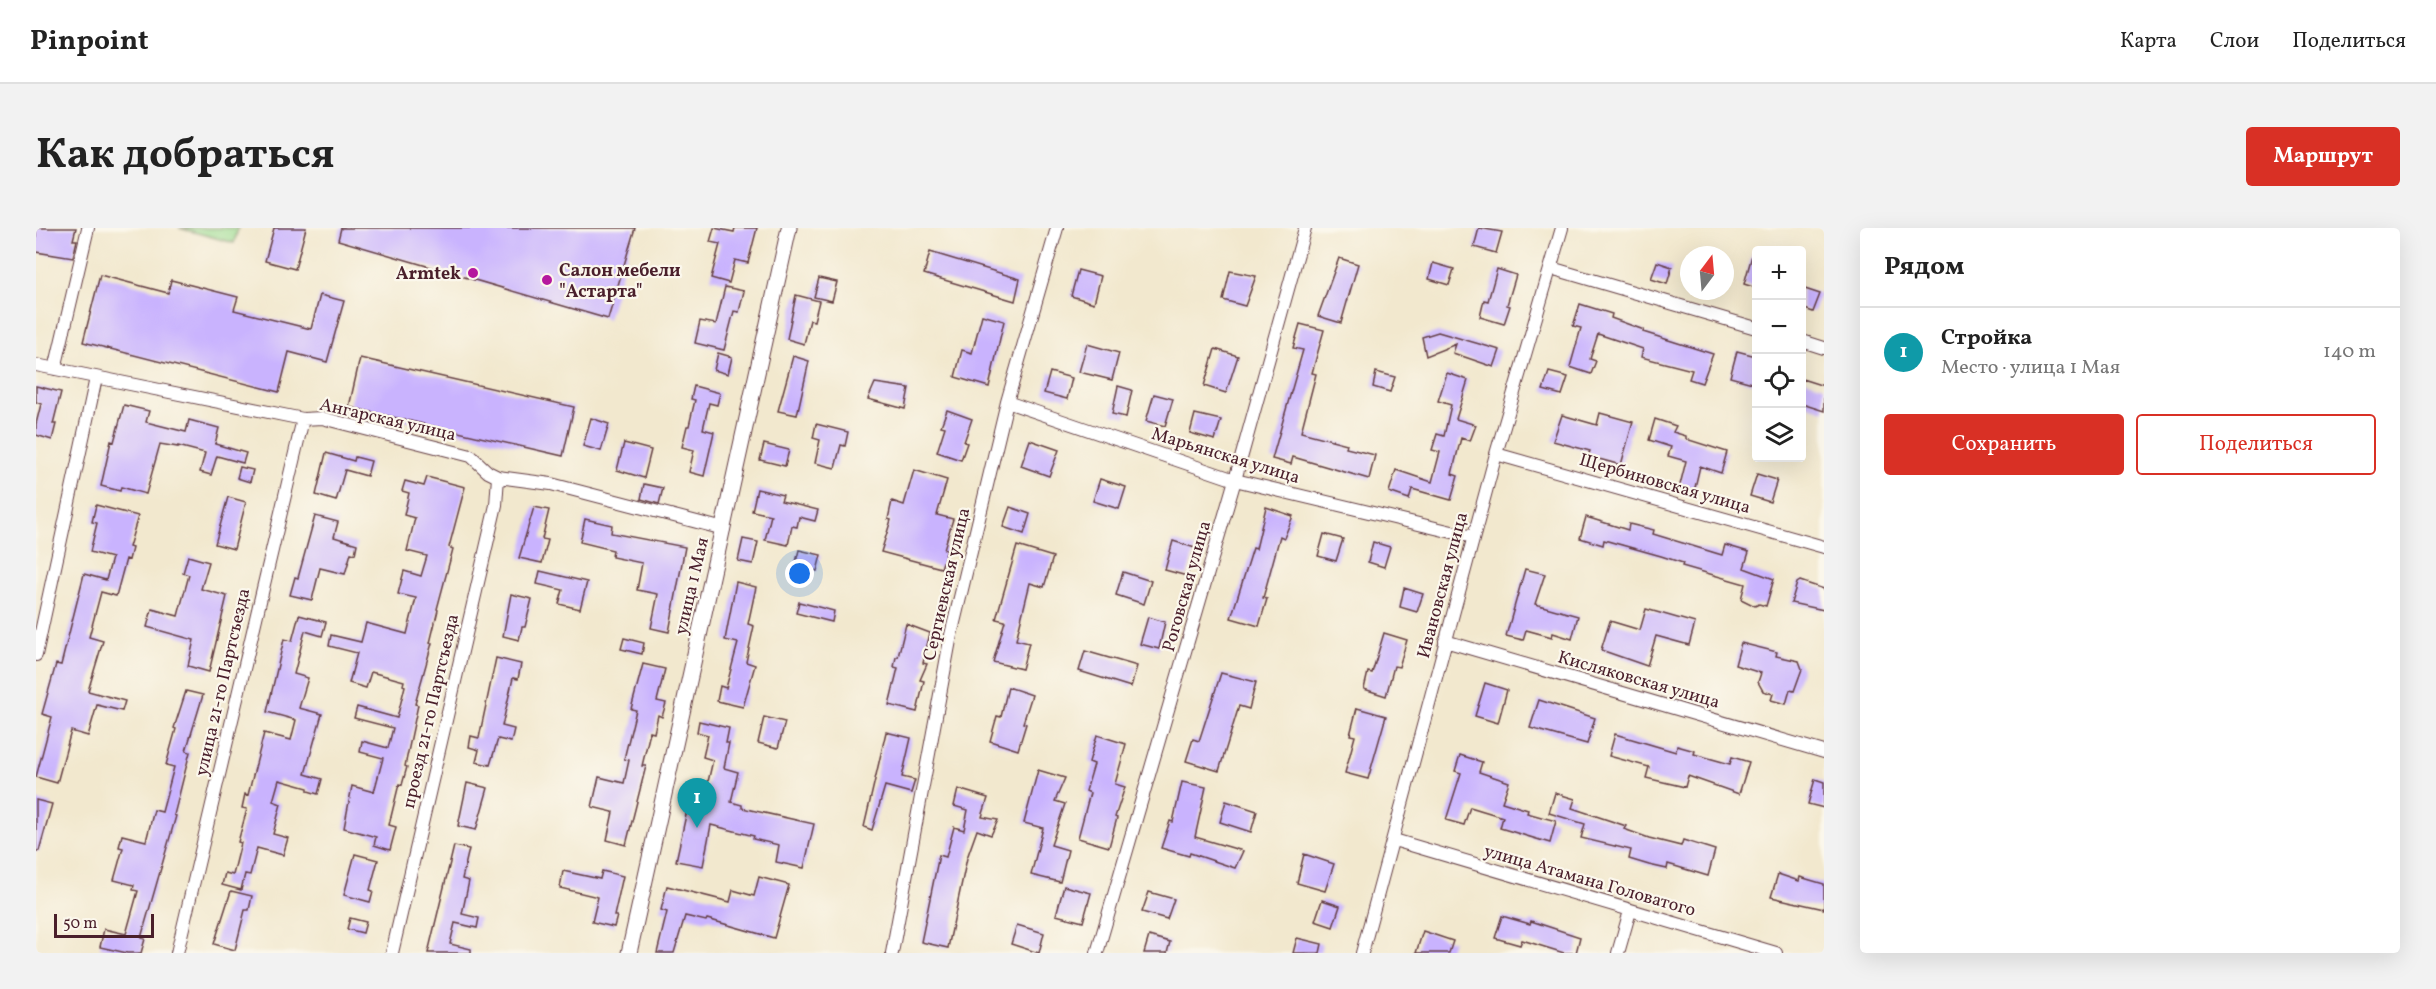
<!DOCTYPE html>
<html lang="ru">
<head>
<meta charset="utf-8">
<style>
	:root { --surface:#fff; --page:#f2f2f2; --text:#222; --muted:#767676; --line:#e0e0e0; --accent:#d93025 }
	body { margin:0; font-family:Vollkorn,serif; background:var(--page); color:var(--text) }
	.controls { position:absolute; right:18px; top:18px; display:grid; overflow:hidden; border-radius:6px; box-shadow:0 6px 24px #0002 }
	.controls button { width:54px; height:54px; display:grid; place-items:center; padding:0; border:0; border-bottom:2px solid var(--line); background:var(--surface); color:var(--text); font:30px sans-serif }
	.compass { position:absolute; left:1644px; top:18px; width:54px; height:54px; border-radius:50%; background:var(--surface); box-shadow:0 6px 24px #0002; rotate:16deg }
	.scale { position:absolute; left:18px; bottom:15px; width:100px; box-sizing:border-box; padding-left:6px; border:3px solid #4a1f2b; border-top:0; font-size:16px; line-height:21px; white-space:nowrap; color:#4a1f2b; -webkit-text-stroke:4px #fbf7ec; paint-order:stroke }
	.you { position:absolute; left:764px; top:346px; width:21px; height:21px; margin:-15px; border:4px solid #fff; border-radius:50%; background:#1a73e8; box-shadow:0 0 0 9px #1a73e833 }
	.badge { display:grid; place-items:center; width:39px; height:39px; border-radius:50%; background:var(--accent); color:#fff; font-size:20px; font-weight:700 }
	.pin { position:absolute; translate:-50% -50px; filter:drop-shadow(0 2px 3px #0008) }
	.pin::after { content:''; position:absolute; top:32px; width:21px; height:18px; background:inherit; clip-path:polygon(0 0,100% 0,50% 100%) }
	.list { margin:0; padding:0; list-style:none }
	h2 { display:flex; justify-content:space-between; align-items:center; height:78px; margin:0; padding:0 24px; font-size:26px }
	h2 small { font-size:20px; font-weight:400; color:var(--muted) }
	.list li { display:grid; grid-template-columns:39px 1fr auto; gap:18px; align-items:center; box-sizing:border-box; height:90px; padding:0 24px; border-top:2px solid var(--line) }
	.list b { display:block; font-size:22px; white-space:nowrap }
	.list p { margin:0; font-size:20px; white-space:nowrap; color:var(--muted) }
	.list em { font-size:20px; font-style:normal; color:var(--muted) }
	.actions { display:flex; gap:12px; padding:18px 24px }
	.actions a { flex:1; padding:14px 0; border:2px solid var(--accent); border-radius:6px; text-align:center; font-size:21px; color:var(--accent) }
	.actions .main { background:var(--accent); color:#fff }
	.icon { flex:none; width:33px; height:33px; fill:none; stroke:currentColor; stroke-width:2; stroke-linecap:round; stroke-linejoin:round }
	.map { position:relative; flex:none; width:1788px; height:725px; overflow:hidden; border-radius:6px }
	header { display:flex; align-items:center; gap:36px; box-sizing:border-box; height:84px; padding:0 30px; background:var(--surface); border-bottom:2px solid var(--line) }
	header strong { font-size:28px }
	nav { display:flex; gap:33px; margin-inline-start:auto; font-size:21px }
	.intro { display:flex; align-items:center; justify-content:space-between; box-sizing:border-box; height:144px; padding:0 36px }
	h1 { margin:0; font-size:42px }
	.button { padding:15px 27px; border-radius:6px; background:var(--accent); color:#fff; font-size:21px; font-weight:700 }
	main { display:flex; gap:36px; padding:0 36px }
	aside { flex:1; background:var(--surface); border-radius:6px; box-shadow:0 6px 24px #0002 }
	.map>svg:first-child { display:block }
	.green { fill:#9edc92; stroke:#747e5e; stroke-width:1.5 }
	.building { fill:#c9b3fe }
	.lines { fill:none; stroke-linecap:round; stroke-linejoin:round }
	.minor-casing { stroke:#633d43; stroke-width:14 }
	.tertiary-casing { stroke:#633d43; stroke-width:17 }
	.minor { stroke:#fff; stroke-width:12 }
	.tertiary { stroke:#fff; stroke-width:15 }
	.poi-dot { fill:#b5179e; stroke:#fbf7ec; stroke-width:2 }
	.labels { text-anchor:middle; stroke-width:4.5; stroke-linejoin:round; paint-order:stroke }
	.poi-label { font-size:18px; font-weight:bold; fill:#4a1f2b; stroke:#fbf7ec; text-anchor:start }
	.street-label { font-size:18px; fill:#4a1f2b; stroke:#fbf7ec }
</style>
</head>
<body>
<header>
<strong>Pinpoint</strong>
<nav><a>Карта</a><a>Слои</a><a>Поделиться</a></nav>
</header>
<div class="intro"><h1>Как добраться</h1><a class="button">Маршрут</a></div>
<main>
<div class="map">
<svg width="1788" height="725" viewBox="0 0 1788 725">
	<rect width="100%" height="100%" fill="#fbf7ec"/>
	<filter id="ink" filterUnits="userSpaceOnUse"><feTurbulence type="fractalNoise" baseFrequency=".0167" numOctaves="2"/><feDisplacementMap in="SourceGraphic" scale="12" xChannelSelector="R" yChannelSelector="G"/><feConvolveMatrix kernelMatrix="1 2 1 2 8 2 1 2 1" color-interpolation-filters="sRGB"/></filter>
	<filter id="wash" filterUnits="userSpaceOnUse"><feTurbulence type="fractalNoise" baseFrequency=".008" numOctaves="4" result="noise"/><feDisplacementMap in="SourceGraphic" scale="24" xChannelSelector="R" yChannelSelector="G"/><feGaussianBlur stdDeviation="1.35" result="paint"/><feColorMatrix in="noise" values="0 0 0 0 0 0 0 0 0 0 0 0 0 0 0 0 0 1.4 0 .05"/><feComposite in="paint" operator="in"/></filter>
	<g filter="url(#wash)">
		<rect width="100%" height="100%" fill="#f2e8ce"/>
		<path class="green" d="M143,0h59l-4,15z"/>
		<g id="blocks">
			<path class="building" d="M0,0h40l-3,12h4l-4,18 -37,-6z
				M238,0h32l-11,41 -30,-8z
				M305,0h294l-27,91 -270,-79z
				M678,0l20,4 1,-4h22l-9,35 -13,-3 -6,23 -18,-5 9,-34 -10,-2z
				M1443,0l23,4 -6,21 -22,-6z
				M894,24l90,27 -5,22 -91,-27z
				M1717,24l3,1v35l-12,-4z
				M1303,30l19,6 -17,59 -23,-7z
				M1621,34l15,5 -5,17 -16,-5z
				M1397,35l21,6 -5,16 -20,-6z
				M1461,41l19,6 -9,30 3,1 -6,18 -24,-7 4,-17 4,1z
				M1042,42l23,6 -7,27 -23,-7z
				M1194,43l26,5 -11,30 -22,-6z
				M64,47l68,18 3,-13 67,17 -4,13 77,19 9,-34 24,6 -17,61 -38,-10 -10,40 -196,-50z
				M783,50l18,4 -5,19 -18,-4z
				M689,59l19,4 -5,21 -5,-1 -10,39 -29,-7 5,-22 16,3z
				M1766,60l18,6 -7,18 -11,-4z
				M760,67l23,6 -5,20 -4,-1 -6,24 -17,-5z
				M1544,76l32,10 -1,4 33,12 -1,2 70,22 -11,29 -13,-4 3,-9 -51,-13 2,-8 -45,-15 -8,25 6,2 -5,13 -21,-7 11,-39 -8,-2z
				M946,87l22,6 -15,66 -34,-10 7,-27 10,3z
				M1264,96l24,6 -12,43 4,1 -15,58 46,12 -1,4 29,7 -6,24 -76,-22 -2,7 -19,-5 31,-109 -10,-2z
				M1402,104l62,18 -6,17 -41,-14 3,-9 -30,12 -4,-19z
				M1051,116l32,9 -7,27 -33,-8z
				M1179,121l23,7 -12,37 -22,-7z
				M1701,123l19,5v28l-26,-7z
				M682,125l14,4 -4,17 -14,-4z
				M757,128l16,5 -12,54 -19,-4z
				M324,130l214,49 -11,49 -214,-49z
				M1014,144l22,6 -5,21 -23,-6z
				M1340,144l19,5 -5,15 -17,-5z
				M1513,144l19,5 -6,18 -19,-5z
				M1411,145l21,7 -12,39 20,6 -6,16 -9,-3 -9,36 6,2 -7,24 -39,-11 -3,10 -20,-7 7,-22 36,12 8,-30 -8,-2 5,-16 7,2 7,-31 -13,-4z
				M1766,151l22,7v25l-22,-7z
				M839,155l34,5 -4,21 -37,-10z
				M0,158l25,6 -8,32h3l-4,16 -16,-5v-11l5,-20 -5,-2z
				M658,158l26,7 -3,12 -8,-2 -6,26 11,3 -10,44 -15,-4 5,-22 -12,-3 5,-21h2l6,-26 -4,-1z
				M1082,158l14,4 -6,27 -14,-3z
				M1118,166l19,5 -8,27 -19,-5z
				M88,177l25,6 -3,11 40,10 3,-12 30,8 -4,16 31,9 -3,10 -26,-7 -6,19 -11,-3 5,-19 -27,-7v1l-18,-3 -14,50 -25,-7 -1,4 -19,-5 10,-45 3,1z
				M911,182l25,9 -8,23 3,1 -6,17 -24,-8 8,-25 -4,-1z
				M1564,185l33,9 -12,43 -33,-9 2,-5 -37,-10 9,-26 35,10z
				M1159,186l26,6 -6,20 -25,-7z
				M555,190l18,6 -8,27 -18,-5z
				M1619,191l21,7 -3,6 13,4v3l41,13 -6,21 -21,-7 -7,30 -15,-3 8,-32 -18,-5 3,-9 -22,-7z
				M780,196l32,8 -3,14 -4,-1 -6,23 -20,-5 5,-23 -7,-2z
				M994,212l29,10 -10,26 -28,-10z
				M588,215l27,7 -7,28 -27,-8z
				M728,216l25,6 -4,16 -25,-6z
				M290,225l28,8 1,-4 16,4 -4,15 -22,-6 -9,31 -20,-6z
				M204,239l13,3 -3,12 -13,-4z
				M878,242l33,10 -10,35 16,4 -9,30 3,1 -6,18 -60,-16 10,-32 -3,-1 4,-18 12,4z
				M1721,246l20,6 -7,22 -20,-6z
				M391,249l38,10 -16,60 4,2 -16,60 1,1 -8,33h2l-17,61 3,1 -13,61 2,1 -5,18 -3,-1 -10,41 7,2 -6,23 -16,-5 2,-8 -32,-9 8,-42 22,6 9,-34 -23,-6 2,-11 26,7 5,-20 -39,-10 3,-11 40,11 8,-32 -2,-1 1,-4 -33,-9 -5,16 -17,-5 8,-30 -28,-7 2,-11 30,7 5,-19 41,11 9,-36 -18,-4 6,-23 17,5 6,-20 -20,-5 8,-33 -11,-3 5,-22 -7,-2 3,-10 19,5z
				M1064,251l26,8 -7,22 -26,-8z
				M608,256l19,4 -4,16 -18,-5z
				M721,261l26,6 -2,6 37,9 -3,11 -16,-4 -2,10 -5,-1 -4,19 -23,-5 6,-25 -19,-4z
				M192,269l18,5 -12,47 -19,-5z
				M60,277l42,11 -9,31 3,1 -3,12 -3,-1 -10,37 -15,-4 -12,45 14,4 -15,50 37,10 -3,10 -25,-6 -9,31 -17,-5 -14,52 -21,-6 16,-60 -10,-3 14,-50 5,1 23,-91 22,6 6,-22 -22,-6 7,-29 -5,-1z
				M498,279l15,3 -7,29 6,1 -6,23 -23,-5z
				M974,279l20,7 -6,20 -21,-7z
				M1230,279l27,9 -9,22 -4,-2 -17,62 4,1 -8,27 -28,-8 22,-70 3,1z
				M279,288l23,6 -4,15 23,7 -2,10 -4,-1 -6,21 -25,-6 -8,32 -22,-5 5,-18 3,1z
				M1550,289l42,13 1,-6 25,6 -1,4 69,21 3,-10 24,7 -5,16 30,11 -8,27 -7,-2 -4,2 -14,-7 4,-15 -63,-18 1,-3 -22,-7 -57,-16 -1,5 -23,-7z
				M549,291l27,6 -1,8 74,14 -16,85 -18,-4 7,-34 -21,-4 5,-27 -30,-6 1,-7 -33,-8z
				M1288,306l19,5 -7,22 -18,-5z
				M707,311l15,3 -5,22 -15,-3z
				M1137,313l22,7 -8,28 -22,-6z
				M1337,314l17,5 -6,20 -16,-5z
				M981,318l36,11 -9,30 -14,-4 -14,57 13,3 -7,26 -29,-7 12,-41 -9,-2z
				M763,322l22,5 -4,16 -22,-5z
				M152,328l21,6 -8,27 26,7 -18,76 -21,-6 6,-26 -47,-13 5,-18 26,7 11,-41 -6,-2z
				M1489,341l20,5 -10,30 43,12 -6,23 -19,-6 -1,4 -26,-7 -3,10 -17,-4z
				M504,343l47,11 -7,27 -21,-5 4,-14 -26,-6z
				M1087,344l28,9 -7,23 -28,-9z
				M1764,353l24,8v21l-33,-7 6,-20z
				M700,354l20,5 -8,37 6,2 -8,36 9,3 -12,42 -26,-6 3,-15 6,2 12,-45 -13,-3z
				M1368,360l19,6 -6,18 -17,-5z
				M475,366l21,5 -7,28h-3l-3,13 -16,-4z
				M763,374l35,9 -2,11 -36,-9z
				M1610,381l49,14 -6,22 -33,-9 -9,30 -46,-16 9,-29 30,9z
				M263,387l27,7 -4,14 -17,-5 -11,43 14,4 -9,30 23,6 -17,60 17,5 -4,15 -10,-3v-3l-29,-8 -6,21 8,3 -8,30 15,4 -5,17 -26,-7 -7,27 -5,-1 -4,16 -19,-5 3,-12 8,2 8,-32 -3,-1 9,-33 -5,-1 3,-14 3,1 16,-62 27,7 5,-20 -29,-8 17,-73 8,2z
				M1112,389l17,5 -6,27 -19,-5z
				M870,396l24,9 -7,30 4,1 -7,16 4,1 -7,31 -28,-7 9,-37 -4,-1 2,-10h2z
				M1348,405l23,7 -8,27 -5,-1 -8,30 -22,-7 4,-17 4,1z
				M588,410l20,5 -2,11 -21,-5z
				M1705,415l36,9 -1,4 23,5 3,8 -8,22 -4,-1 -4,14 -15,-4 2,-6 -10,-3 -5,-9 3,-9 -26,-8z
				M1049,423l52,15 -6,21 -52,-16z
				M460,430l25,6 -3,15 -5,-1 -11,48 12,3 -3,13 -13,-3 -8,26 -14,-3 3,-12 -10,-3 2,-11 8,2z
				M607,436l22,5 -8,32 9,2 -4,14 -4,-2 -4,18 -4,-1 -8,34h4l-20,79 -19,-5 6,-28 -21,-5 7,-30 25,6 5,-23 -5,-1 12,-49 -5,-1z
				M1185,445l35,9 -7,27 -10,-3 -20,65 -33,-10 7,-22 6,2z
				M1449,455l22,7 -9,33 -23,-7z
				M972,459l24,8 -9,28 3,1 -8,26 -28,-9 7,-25 4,1z
				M150,463l17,4 -17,56 4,1 -16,63 2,1 -35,122 4,1 -4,14h-14l-27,-6 4,-18 22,5 12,-43 -5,-1 1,-5 -20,-5 9,-32 -4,-1 3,-12 24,6 8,-31 8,2 12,-45 -8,-2 10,-36 -2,-1z
				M1503,472l56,18 -8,26 -57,-16z
				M1321,480l29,8 -18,63 -23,-6 10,-37 -5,-1z
				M728,489l21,5 -7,26 -20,-5z
				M663,493l30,7 -3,15h3l-5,25 14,4 -7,30 11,3v3l72,16 -10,44 -28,-6 3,-17 -26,-6 1,-3 -43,-11 -8,41 -27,-5 15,-69 14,3 8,-35 -10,-3 5,-22 -11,-3z
				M850,504l25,6 -9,39 13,3 -4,13 -26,-7 -13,44 -8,-3z
				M1579,506l61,18 1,-6 18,5 -1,3 36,10 2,-7 17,5 -10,32 -51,-18 -3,11 -39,-9 3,-11 -40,-11z
				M1061,507l29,9 -11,40 10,3 -10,30 2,1 -8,29 -31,-9 12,-45 -4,-2 8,-27 -5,-2z
				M1424,527l22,7 -3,10 30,10 -7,20 26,8 -1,3 29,8 -6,22 -50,-15 3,-11 -33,-10 -6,18 -18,-5 15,-47 -6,-2z
				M1002,542l27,8 -10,23 10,3 -14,41 17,5 -8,32 -29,-7 12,-47 -19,-5z
				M1779,551l9,3v26l-16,-4z
				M1146,554l24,5 -11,50 48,14 -8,17 -45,-15 -1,3 -28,-8 9,-27 3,1z
				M431,555l21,5 -12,42 -18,-4z
				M922,561l30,9 -6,19 16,3 -7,15 -14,-5 -10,28 -19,90 -27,-6 18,-87 7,2 8,-30 10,3 4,-20 -14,-4z
				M1519,565l20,6 -3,9 54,18 -2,3 25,9 32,8 2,-6 32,10 -7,26 -40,-12 -1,5 -18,-4 -20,-6 2,-9 -50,-12 4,-14 -36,-11z
				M0,572l16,4 -13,47h-3z
				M1190,573l31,10 -6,21 -31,-10z
				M418,618l15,3 -7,30 7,2 -7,33 17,4 -2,10 -22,-5 -5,21 21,5v4h-43z
				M319,626l23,6 -8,30 3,1 -3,11 -26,-7z
				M1268,626l30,10 -9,27 -28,-8z
				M527,643l37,8 2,-8 21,5 -9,40h3l-3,11 -22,-5 6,-25 -38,-9z
				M1742,646l21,7 1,-4 24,7v25l-53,-12z
				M723,649l30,8 -15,53 -67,-19 -1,2 -21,-5 -11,37h-17l10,-41 -6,-2 6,-24 63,16 3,-12 21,6z
				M1028,658l27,7 -8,29 -27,-7z
				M195,663l21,5 -3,14h-4l-10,40 -21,-6z
				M1113,664l25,7 -7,20 -25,-7z
				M1286,672l18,6 -7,21 -18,-6z
				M1466,688l28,8 1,-3 49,16 -4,16h-12l-42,-13 -2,5 -25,-7z
				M314,690l16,4 -3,11 -16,-4z
				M981,697l27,8 -5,20 -28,-9z
				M1387,703l30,10 -4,12h-33z
				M1113,708l21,6 -3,11h-23z
				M1261,710l25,6 -2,9h-27z"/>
		</g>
	</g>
	<g filter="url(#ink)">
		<use href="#blocks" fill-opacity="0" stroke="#633d43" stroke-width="1.5"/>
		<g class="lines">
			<g class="minor-casing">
				<path id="minor" d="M1515,40l205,60
					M1766,113l22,7
					M0,137l267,54 19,-1 149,38 17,16 10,5 53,7 173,45
					M19,141l33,-141
					M971,174l228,78 238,57
					M1460,226l328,93
					M1409,413l379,111
					M0,427l60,-277
					M1358,612l382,113
					M141,725l126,-534
					M356,725l104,-448 2,-28
					M856,725l59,-318 56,-233 50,-174
					M1061,725l138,-473 70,-252
					M1326,725l134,-499 66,-226
					M1582,725l12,-42"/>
			</g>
			<g class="tertiary-casing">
				<path id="tertiary" d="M593,725l160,-725"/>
			</g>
			<use href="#minor" class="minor"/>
			<use href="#tertiary" class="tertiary"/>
		</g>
	</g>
	<g class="poi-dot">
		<circle cx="437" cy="45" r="6"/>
		<circle cx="511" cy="52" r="6"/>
	</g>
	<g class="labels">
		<g class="poi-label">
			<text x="523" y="48">Салон мебели<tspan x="523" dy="21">"Астарта"</tspan></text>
			<text x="425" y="51" text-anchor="end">Armtek</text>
		</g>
		<g class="street-label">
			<text transform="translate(352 191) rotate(13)" y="6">Ангарская улица</text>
			<text transform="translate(1190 227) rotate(17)" y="6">Марьянская улица</text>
			<text transform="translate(1629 255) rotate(16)" y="6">Щербиновская улица</text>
			<text transform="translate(910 356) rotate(-77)" y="6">Сергиевская улица</text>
			<text transform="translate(1406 357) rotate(-75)" y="6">Ивановская улица</text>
			<text transform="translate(655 358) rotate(-77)" y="6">улица 1 Мая</text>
			<text transform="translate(1150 358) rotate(-74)" y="6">Роговская улица</text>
			<text transform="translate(1603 451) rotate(16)" y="6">Кисляковская улица</text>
			<text transform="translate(186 454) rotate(-77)" y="6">улица 21-го Партсъезда</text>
			<text transform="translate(394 483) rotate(-77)" y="6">проезд 21-го Партсъезда</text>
			<text transform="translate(1554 652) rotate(16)" y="6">улица Атамана Головатого</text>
		</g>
	</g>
</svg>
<div class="controls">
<button>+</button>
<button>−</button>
<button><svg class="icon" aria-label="locate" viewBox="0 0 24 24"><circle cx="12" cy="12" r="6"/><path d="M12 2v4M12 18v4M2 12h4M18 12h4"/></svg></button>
<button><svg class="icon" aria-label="layers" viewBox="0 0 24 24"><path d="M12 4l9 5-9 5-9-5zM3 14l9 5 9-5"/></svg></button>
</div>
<svg class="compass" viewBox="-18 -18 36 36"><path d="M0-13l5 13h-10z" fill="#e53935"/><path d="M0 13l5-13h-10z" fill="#767676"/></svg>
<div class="scale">50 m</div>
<div class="you"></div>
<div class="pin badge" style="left:661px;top:600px;background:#0f9aa8">1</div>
</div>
<aside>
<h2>Рядом<small></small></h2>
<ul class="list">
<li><span class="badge" style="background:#0f9aa8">1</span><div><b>Стройка</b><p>Место · улица 1 Мая</p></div><em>140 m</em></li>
</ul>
<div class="actions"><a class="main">Сохранить</a><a>Поделиться</a></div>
</aside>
</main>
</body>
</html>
